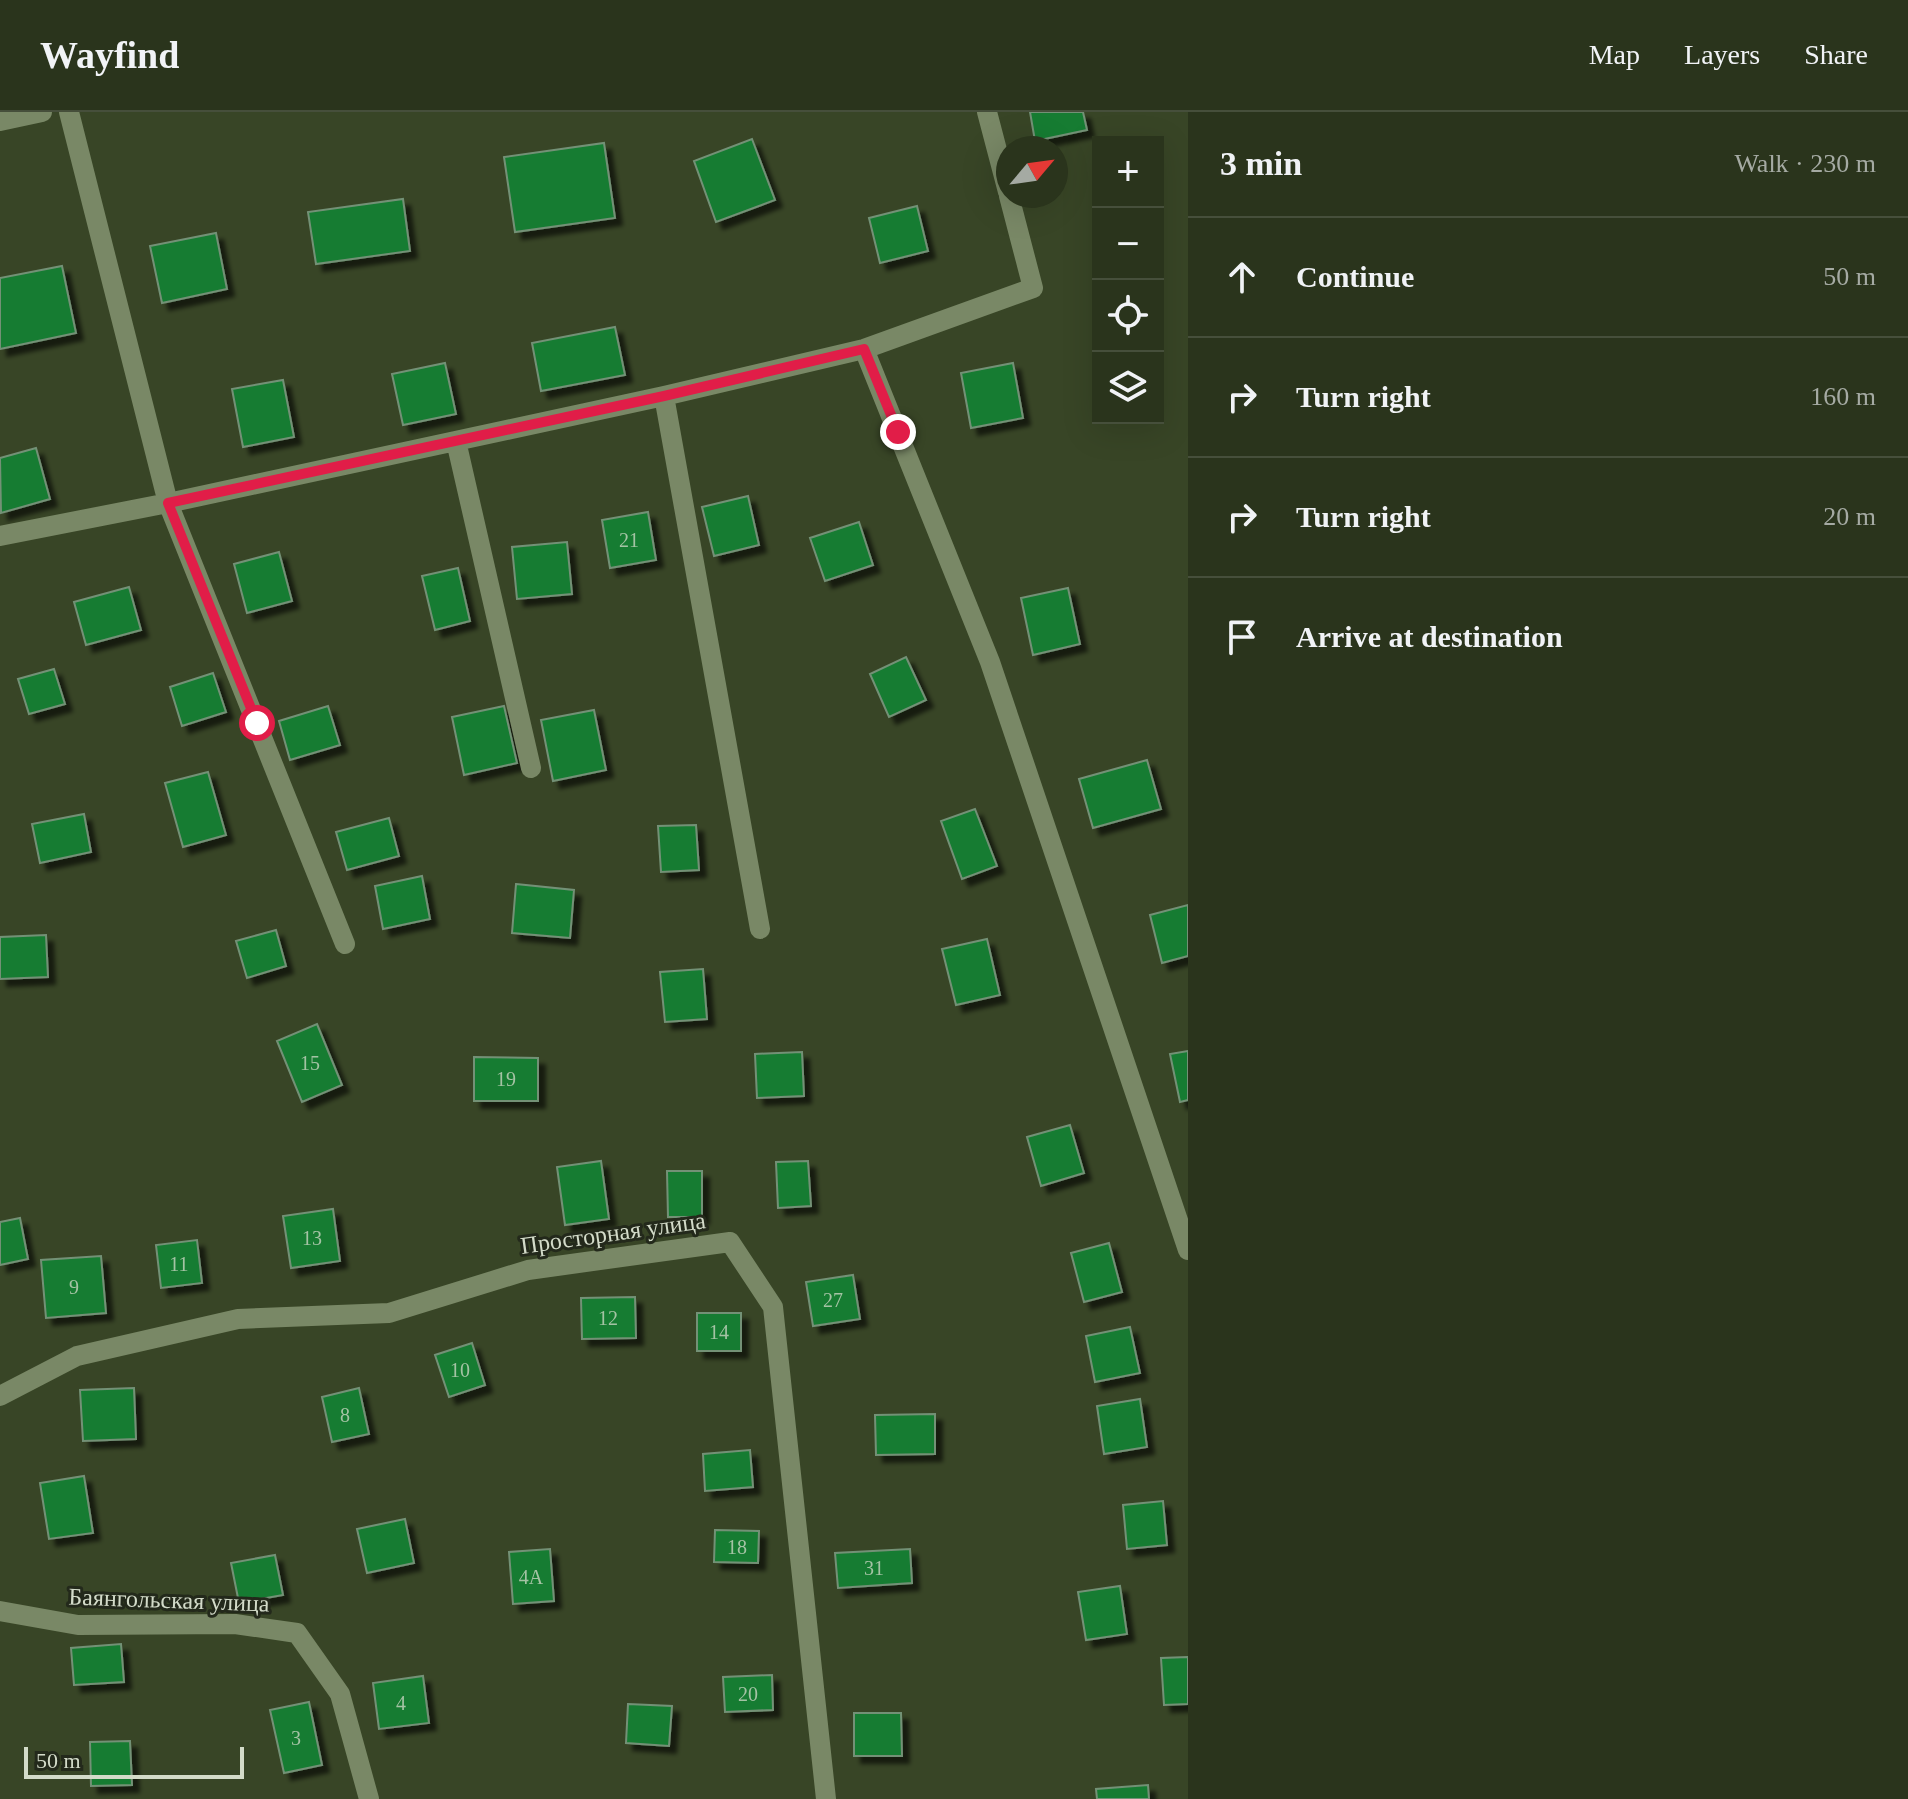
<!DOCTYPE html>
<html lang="en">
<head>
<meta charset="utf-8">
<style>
	:root { --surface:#2a341c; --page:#363f29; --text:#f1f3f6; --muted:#a5aaa3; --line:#464f3b }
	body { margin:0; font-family:"Times New Roman",serif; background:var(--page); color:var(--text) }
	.controls { position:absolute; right:24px; top:24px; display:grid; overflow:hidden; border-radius:0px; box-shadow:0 8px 32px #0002 }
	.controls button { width:72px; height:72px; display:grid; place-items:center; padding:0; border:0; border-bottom:2px solid var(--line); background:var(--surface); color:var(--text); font:40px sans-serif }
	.compass { position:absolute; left:996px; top:24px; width:72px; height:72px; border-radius:50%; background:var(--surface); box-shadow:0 8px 32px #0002; rotate:61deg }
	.scale { position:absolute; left:24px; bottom:20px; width:220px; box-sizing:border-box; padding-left:8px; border:4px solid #d3dbc9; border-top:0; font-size:22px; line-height:28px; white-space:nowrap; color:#d3dbc9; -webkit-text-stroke:6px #23291b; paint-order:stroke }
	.stop { position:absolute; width:24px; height:24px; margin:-18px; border:6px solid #e11d48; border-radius:50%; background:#fff }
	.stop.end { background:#e11d48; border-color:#fff; box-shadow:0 2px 8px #0008 }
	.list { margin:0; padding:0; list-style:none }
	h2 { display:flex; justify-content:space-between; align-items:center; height:104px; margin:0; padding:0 32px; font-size:34px }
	h2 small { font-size:26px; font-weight:400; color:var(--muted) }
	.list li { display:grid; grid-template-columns:52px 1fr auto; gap:24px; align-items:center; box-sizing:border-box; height:120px; padding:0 32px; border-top:2px solid var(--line) }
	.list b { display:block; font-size:30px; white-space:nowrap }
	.list em { font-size:26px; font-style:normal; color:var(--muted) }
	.icon { flex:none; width:44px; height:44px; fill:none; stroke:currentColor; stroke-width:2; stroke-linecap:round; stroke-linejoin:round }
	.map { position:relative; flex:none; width:1188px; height:1687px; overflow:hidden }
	header { display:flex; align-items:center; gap:48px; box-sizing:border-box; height:112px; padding:0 40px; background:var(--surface); border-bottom:2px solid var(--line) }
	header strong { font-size:38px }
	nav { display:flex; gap:44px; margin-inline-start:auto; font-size:28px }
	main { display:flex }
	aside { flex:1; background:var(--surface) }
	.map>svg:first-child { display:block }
	.building { fill:#167c33; stroke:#739176; stroke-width:2; filter:url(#shadow) }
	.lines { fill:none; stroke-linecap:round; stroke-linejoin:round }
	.minor { stroke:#798866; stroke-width:20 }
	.route { stroke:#e11d48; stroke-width:10 }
	.labels { text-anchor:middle; stroke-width:6; stroke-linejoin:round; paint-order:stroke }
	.number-label { font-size:20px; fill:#a4c3a4 }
	.street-label { font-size:24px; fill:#d3dbc9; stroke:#23291b }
</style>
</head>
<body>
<header>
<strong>Wayfind</strong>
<nav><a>Map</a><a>Layers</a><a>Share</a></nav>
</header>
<main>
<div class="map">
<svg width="1188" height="1687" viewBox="0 0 1188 1687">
	<defs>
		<filter id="shadow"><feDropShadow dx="7" dy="7" stdDeviation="2" flood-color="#0009"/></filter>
	</defs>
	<rect width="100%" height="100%" fill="#384526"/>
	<path class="building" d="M1030,0h53l4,18 -52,11z
		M752,27l23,61 -59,22 -22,-61z
		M604,31l11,75 -100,14 -11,-75z
		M403,87l7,52 -94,13 -8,-52z
		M917,94l11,45 -48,12 -11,-45z
		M216,121l11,56 -65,14 -12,-57z
		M62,154l14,67 -76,16v-71z
		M615,215l10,48 -84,16 -9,-48z
		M445,251l11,51 -53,11 -11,-51z
		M1013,251l10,55 -52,10 -10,-55z
		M283,268l11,57 -51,10 -11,-58z
		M36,336l14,51 -49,14 -1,-55z
		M748,384l11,49 -45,11 -12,-49z
		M648,400l8,48 -46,8 -8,-48z
		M859,410l14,43 -48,16 -15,-43z
		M567,430l5,52 -55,5 -5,-52z
		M279,440l13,49 -45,12 -13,-49z
		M458,456l12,53 -35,9 -13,-54z
		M129,475l12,43 -55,15 -12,-43z
		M1068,476l12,56 -47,11 -12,-57z
		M906,545l20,43 -37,17 -19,-43z
		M54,557l11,35 -36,10 -11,-35z
		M213,561l13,39 -44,14 -12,-39z
		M328,594l12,39 -50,15 -11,-39z
		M504,594l13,57 -53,12 -12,-58z
		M594,598l12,60 -53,11 -12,-61z
		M1147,648l14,49 -68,19 -14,-49z
		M208,660l18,63 -43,12 -18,-64z
		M975,697l22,57 -35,13 -21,-58z
		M84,702l7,38 -51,11 -8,-39z
		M389,706l10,38 -52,14 -11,-38z
		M696,713l3,45 -38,2 -3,-46z
		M422,764l8,43 -47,10 -8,-43z
		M516,772l58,6 -4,48 -58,-5z
		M1188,793v51l-26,7 -12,-48z
		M276,818l10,36 -39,12 -11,-37z
		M46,823l2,42 -48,2v-42z
		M987,827l13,56 -44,10 -14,-56z
		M703,857l4,50 -42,3 -5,-50z
		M317,912l25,61 -40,17 -25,-61z
		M1188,939v49l-8,2 -10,-48z
		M802,940l2,44 -47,2 -2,-44z
		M474,945l64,1v43h-64z
		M1070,1013l14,48 -43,13 -14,-49z
		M601,1049l8,58 -44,6 -8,-58z
		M808,1049l3,45 -33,2 -2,-46z
		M667,1059h35v46h-34z
		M333,1097l7,52 -49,7 -8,-52z
		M20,1106l8,41 -28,6v-43z
		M197,1128l5,43 -41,5 -5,-43z
		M1109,1131l13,49 -38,10 -13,-49z
		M101,1144l5,57 -60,5 -5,-58z
		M853,1163l7,44 -47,7 -7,-44z
		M635,1185l1,41 -54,1 -1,-41z
		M697,1201h44v38h-44z
		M1130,1215l10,46 -45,9 -9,-46z
		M472,1231l13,42 -36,12 -14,-42z
		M134,1276l2,51 -53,2 -3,-51z
		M359,1276l10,46 -37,8 -10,-45z
		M1140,1287l7,48 -43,7 -7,-48z
		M935,1302v40l-59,1 -1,-40z
		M750,1338l3,37 -48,4 -2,-37z
		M84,1364l9,57 -44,6 -9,-56z
		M1163,1389l4,44 -40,4 -4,-44z
		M405,1407l9,44 -47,10 -10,-44z
		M715,1418l44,1 -1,32 -44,-1z
		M550,1437l4,52 -41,3 -4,-52z
		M910,1437l2,34 -74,5 -3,-35z
		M275,1443l8,40 -44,8 -8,-40z
		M1120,1474l7,48 -41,6 -8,-48z
		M121,1532l3,38 -50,3 -3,-37z
		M1188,1545v47l-24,1 -3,-47z
		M772,1563l1,35 -48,2 -2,-35z
		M423,1564l6,47 -50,6 -6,-46z
		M309,1590l13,63 -38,8 -14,-63z
		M628,1592l44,2 -3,40 -43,-3z
		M854,1601h47l1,43h-48z
		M130,1629l2,44 -41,1 -1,-44z
		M1148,1673l1,14h-52l-1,-10z"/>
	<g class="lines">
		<path class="minor" d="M69,0l99,391 177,441
			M987,0l21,80
			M0,9l42,-9
			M864,237l126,313 198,588
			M664,284l96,533
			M456,329l75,327
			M0,424l168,-33 496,-107 200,-47 169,-61 -24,-92
			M0,1284l77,-40 161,-37 151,-6 139,-43 202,-28 43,65 53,492
			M0,1499l78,14 157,-1 62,9 43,61 29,105"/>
	</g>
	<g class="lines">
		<path class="route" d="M257,611l-89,-220 496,-107 200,-47 34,83"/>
	</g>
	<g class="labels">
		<g class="number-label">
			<text x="629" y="435">21</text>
			<text x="310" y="958">15</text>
			<text x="506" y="974">19</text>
			<text x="312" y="1133">13</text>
			<text x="179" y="1159">11</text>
			<text x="74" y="1182">9</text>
			<text x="833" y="1195">27</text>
			<text x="608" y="1213">12</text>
			<text x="719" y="1227">14</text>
			<text x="460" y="1265">10</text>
			<text x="345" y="1310">8</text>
			<text x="737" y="1442">18</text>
			<text x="874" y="1463">31</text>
			<text x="531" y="1472">4А</text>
			<text x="748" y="1589">20</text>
			<text x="401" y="1598">4</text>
			<text x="296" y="1633">3</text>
		</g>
		<g class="street-label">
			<text transform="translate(613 1121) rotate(-8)" y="8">Просторная улица</text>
			<text transform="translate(169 1488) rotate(2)" y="8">Баянгольская улица</text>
		</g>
	</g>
</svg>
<div class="controls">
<button>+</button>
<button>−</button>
<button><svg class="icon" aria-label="locate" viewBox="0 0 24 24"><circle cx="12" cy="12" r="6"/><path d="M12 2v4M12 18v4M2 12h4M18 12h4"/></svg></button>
<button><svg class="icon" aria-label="layers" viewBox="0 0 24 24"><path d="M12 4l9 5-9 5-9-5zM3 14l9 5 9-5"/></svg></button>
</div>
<svg class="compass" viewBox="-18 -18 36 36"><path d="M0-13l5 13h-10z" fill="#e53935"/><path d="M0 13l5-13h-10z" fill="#a5aaa3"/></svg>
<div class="scale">50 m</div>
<div class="stop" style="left:257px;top:611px"></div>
<div class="stop end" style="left:898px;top:320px"></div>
</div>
<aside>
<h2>3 min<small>Walk · 230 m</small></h2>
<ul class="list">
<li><svg class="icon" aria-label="ahead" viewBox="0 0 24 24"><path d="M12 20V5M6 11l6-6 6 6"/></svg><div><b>Continue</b></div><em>50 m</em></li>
<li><svg class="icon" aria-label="right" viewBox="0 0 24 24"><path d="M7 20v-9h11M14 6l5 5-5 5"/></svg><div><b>Turn right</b></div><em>160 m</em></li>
<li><svg class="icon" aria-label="right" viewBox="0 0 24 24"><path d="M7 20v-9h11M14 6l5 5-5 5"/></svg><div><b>Turn right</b></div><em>20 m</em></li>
<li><svg class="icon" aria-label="arrive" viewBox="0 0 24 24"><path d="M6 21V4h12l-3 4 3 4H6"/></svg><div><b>Arrive at destination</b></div></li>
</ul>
</aside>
</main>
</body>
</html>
